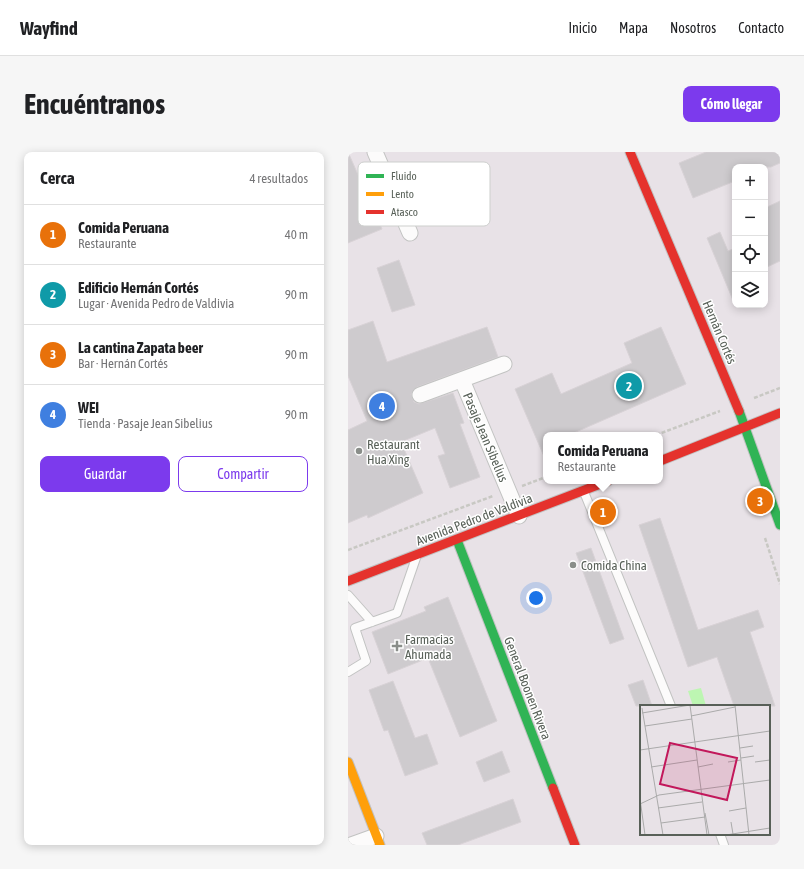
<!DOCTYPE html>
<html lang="es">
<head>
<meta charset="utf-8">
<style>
	:root { --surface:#fff; --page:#f6f6f6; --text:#202124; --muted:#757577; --line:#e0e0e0; --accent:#7c3aed }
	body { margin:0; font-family:"Asap Condensed",sans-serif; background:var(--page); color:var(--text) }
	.controls { position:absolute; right:12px; top:12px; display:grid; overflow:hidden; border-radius:8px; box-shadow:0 2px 10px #0003 }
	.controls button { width:36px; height:36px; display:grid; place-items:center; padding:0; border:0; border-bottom:1px solid var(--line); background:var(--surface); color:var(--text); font:20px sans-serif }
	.you { position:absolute; left:188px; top:446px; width:14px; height:14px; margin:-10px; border:3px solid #fff; border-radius:50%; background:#1a73e8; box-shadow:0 0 0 6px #1a73e833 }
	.badge { display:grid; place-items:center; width:26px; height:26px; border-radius:50%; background:var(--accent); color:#fff; font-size:13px; font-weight:700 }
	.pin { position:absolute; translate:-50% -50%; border:2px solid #fff; box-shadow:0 1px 4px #0006 }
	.popup { position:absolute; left:195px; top:280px; width:120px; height:52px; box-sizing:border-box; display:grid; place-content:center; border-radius:8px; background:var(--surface); filter:drop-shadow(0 1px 3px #0005); font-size:13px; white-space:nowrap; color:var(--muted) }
	.popup b { font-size:15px; color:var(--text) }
	.popup::after { content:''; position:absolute; left:50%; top:100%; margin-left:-8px; border:8px solid transparent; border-top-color:var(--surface) }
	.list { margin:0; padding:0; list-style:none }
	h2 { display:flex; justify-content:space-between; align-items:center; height:52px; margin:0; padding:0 16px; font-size:17px }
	h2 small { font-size:13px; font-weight:400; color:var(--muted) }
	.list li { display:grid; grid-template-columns:26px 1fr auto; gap:12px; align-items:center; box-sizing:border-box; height:60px; padding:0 16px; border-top:1px solid var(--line) }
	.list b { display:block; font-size:15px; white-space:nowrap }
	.list p { margin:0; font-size:13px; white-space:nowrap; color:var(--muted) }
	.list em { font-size:13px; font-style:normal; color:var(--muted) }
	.actions { display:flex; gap:8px; padding:12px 16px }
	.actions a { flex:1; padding:9px 0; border:1px solid var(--accent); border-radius:8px; text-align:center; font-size:14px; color:var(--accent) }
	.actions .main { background:var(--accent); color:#fff }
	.icon { flex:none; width:22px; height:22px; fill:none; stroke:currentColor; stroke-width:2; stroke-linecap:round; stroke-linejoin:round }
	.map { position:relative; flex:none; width:432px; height:693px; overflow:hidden; border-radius:8px }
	header { display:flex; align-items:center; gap:24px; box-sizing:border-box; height:56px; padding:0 20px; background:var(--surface); border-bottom:1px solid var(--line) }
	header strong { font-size:19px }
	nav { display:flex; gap:22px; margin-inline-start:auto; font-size:14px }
	.intro { display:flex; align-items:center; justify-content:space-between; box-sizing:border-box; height:96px; padding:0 24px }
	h1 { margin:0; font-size:28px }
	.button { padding:10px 18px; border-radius:8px; background:var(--accent); color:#fff; font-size:14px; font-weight:700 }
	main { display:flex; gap:24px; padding:0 24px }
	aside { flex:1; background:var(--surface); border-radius:8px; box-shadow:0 2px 10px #0003 }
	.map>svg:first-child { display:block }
	.water { fill:#bdf6b2 }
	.building { fill:#cecbce; stroke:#d8d2d6 }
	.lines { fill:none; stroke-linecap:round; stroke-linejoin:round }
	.lane-casing { stroke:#c2c3c2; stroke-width:10 }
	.street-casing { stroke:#c2c3c2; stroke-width:17 }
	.fast-casing { stroke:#c2c2c2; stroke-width:11 }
	.slow-casing { stroke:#c2c2c2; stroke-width:11 }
	.jam-casing { stroke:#c2c2c2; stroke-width:11 }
	.path { stroke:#c8c8c3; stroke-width:2.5; stroke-dasharray:4 2; stroke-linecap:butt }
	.lane { stroke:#fcfbfb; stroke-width:8 }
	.street { stroke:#fcfbfb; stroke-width:15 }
	.fast { stroke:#30b455; stroke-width:9 }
	.slow { stroke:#ff9f0a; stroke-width:9 }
	.jam { stroke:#e5322d; stroke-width:9 }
	.poi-dot { fill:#8a8e8a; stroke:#fff; stroke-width:1.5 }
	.labels { text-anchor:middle; stroke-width:3; stroke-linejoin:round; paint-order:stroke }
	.street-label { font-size:13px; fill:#586058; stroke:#fff }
	.poi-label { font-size:13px; fill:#586058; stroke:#fff; text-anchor:start }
	.inset-road { fill:none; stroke:#aaa; stroke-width:1 }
	.view { fill:#c2185b; fill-opacity:0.15; stroke:#c2185b; stroke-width:2 }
	.inset-edge { fill:none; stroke:#586058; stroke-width:2 }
	.key { fill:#fff; stroke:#cdcfcd; stroke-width:1 }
	.key-label { font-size:11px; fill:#586058 }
</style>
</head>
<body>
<header>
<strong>Wayfind</strong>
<nav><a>Inicio</a><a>Mapa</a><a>Nosotros</a><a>Contacto</a></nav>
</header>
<div class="intro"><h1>Encuéntranos</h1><a class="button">Cómo llegar</a></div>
<main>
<aside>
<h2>Cerca<small>4 resultados</small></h2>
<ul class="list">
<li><span class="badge" style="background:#e8710a">1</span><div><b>Comida Peruana</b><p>Restaurante</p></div><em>40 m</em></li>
<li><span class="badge" style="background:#0f9aa8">2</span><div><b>Edificio Hernán Cortés</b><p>Lugar · Avenida Pedro de Valdivia</p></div><em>90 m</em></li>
<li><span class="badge" style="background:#e8710a">3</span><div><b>La cantina Zapata beer</b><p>Bar · Hernán Cortés</p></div><em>90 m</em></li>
<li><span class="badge" style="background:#3f7fe0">4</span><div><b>WEI</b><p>Tienda · Pasaje Jean Sibelius</p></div><em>90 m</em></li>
</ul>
<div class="actions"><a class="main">Guardar</a><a>Compartir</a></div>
</aside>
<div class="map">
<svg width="432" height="693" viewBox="0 0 432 693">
	<rect width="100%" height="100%" fill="#e8e2e7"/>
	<path class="water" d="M353,536l5,18h-13l-5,-15z"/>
	<path class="building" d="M0,0l34,77 -34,14z
		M358,0h74v11l-9,4h-36v14l-42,17 -14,-35z
		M432,49v60l-15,7v-60z
		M372,80l8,19 7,-3v57l-28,-67z
		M51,108l16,45 -23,7 -15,-44z
		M25,169l14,41 100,-35 11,30 -81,30 -6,7 3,8 5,2 34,-11 11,30 -4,1 20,53 -30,11 -12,-32 7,-2 -10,-26 -34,14 22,51 -55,25 -1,-3 -19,8v-93l19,-9 -19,-45v-46z
		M313,175l25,57 -117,51h-23v26l-31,-72 37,-16 9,21 71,-31 -8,-20z
		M312,366l38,112 60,-20 6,17 -14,5 25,74h-41l-17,-49 -29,10 -49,-142z
		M243,396l33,91 -14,5 -34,-91z
		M100,445l49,124 -37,16 -32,-79 -40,16 -16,-42 54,-21 -2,-4z
		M295,528l9,26h-16l-8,-21z
		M45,529l22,57 12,-4 11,30 -33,12 -17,-46 -4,1 -15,-41z
		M154,599l8,21 -26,10 -8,-20z
		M165,647l8,23 -63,23h-31l-5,-12z"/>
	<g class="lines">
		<g class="lane-casing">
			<path id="lane" d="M236,340l87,214
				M0,443l24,27
				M0,520l18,-11 -11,-33 42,-15 19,-55
				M372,682l4,11"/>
		</g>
		<g class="street-casing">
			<path id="street" d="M27,0l35,81
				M114,228l57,136
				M72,243l84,-31
				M3,693l25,-9"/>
		</g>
		<g class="fast-casing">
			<path id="fast" d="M391,259l41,114
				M109,388l96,248"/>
		</g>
		<g class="slow-casing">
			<path id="slow" d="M0,610l32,83"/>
		</g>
		<g class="jam-casing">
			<path id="jam" d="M282,0l109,259
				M312,309l120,-48
				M0,429l260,-100
				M205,636l22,57"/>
		</g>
		<path class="path" d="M406,246l26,-10
			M308,283l64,-24
			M174,334l24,-9
			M417,386l15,46
			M0,398l145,-54"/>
		<use href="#lane" class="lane"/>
		<use href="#street" class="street"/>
		<use href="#fast" class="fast"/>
		<use href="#slow" class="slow"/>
		<use href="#jam" class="jam"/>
	</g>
	<g class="poi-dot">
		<circle cx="11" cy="299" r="4"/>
		<circle cx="225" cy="413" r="4"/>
		<path d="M47 488h4v4h4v4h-4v4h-4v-4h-4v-4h4z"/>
	</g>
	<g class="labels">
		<g class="street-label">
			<text transform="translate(372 180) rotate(67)" y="5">Hernán Cortés</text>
			<text transform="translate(138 285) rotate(67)" y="5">Pasaje Jean Sibelius</text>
			<text transform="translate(126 367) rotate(-21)" y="5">Avenida Pedro de Valdivia</text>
			<text transform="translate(180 536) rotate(69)" y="5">General Boonen Rivera</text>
		</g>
		<g class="poi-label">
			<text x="19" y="297">Restaurant<tspan x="19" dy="15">Hua Xing</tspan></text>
			<text x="233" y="418">Comida China</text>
			<text x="57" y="492">Farmacias<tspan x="57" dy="15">Ahumada</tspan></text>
		</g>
	</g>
	<g transform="translate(292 553)">
		<rect width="130" height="130" fill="#e8e2e7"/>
		<path class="inset-road" d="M50,0l17,130M95,0l14,130M2,3l21,127M2,8l48,-8M51,11l44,-9M5,21l47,-7M100,43l13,-2M0,45l130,-19M101,53l13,-2M88,57l13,-2M115,57l15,-2M11,62l46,-7M58,62l15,-3M0,94l5,36M0,99l19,-9 111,-15M18,103l44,-6M89,106l17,-3M65,108l4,22M91,117l2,12M21,118l44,-6M86,130l44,-7"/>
		<path class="view" d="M30,38l67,15 -10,42 -67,-16z"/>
		<rect width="130" height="130" class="inset-edge"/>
	</g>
	<rect x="10" y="10" width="132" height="64" rx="6" class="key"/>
	<rect x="18" y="22" width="18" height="4" fill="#30b455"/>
	<rect x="18" y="40" width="18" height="4" fill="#ff9f0a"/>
	<rect x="18" y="58" width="18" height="4" fill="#e5322d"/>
	<g class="key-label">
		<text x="43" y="28">Fluido</text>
		<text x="43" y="46">Lento</text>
		<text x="43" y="64">Atasco</text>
	</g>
</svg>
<div class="controls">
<button>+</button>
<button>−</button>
<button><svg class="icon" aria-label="locate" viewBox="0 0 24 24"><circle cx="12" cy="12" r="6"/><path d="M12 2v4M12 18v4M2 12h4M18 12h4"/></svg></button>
<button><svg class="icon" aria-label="layers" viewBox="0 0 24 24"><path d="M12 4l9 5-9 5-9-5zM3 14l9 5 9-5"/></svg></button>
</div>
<div class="you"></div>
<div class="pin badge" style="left:255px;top:360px;background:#e8710a">1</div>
<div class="popup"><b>Comida Peruana</b>Restaurante</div>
<div class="pin badge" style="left:281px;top:234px;background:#0f9aa8">2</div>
<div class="pin badge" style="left:412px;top:349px;background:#e8710a">3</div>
<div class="pin badge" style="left:34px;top:254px;background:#3f7fe0">4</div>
</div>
</main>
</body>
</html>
